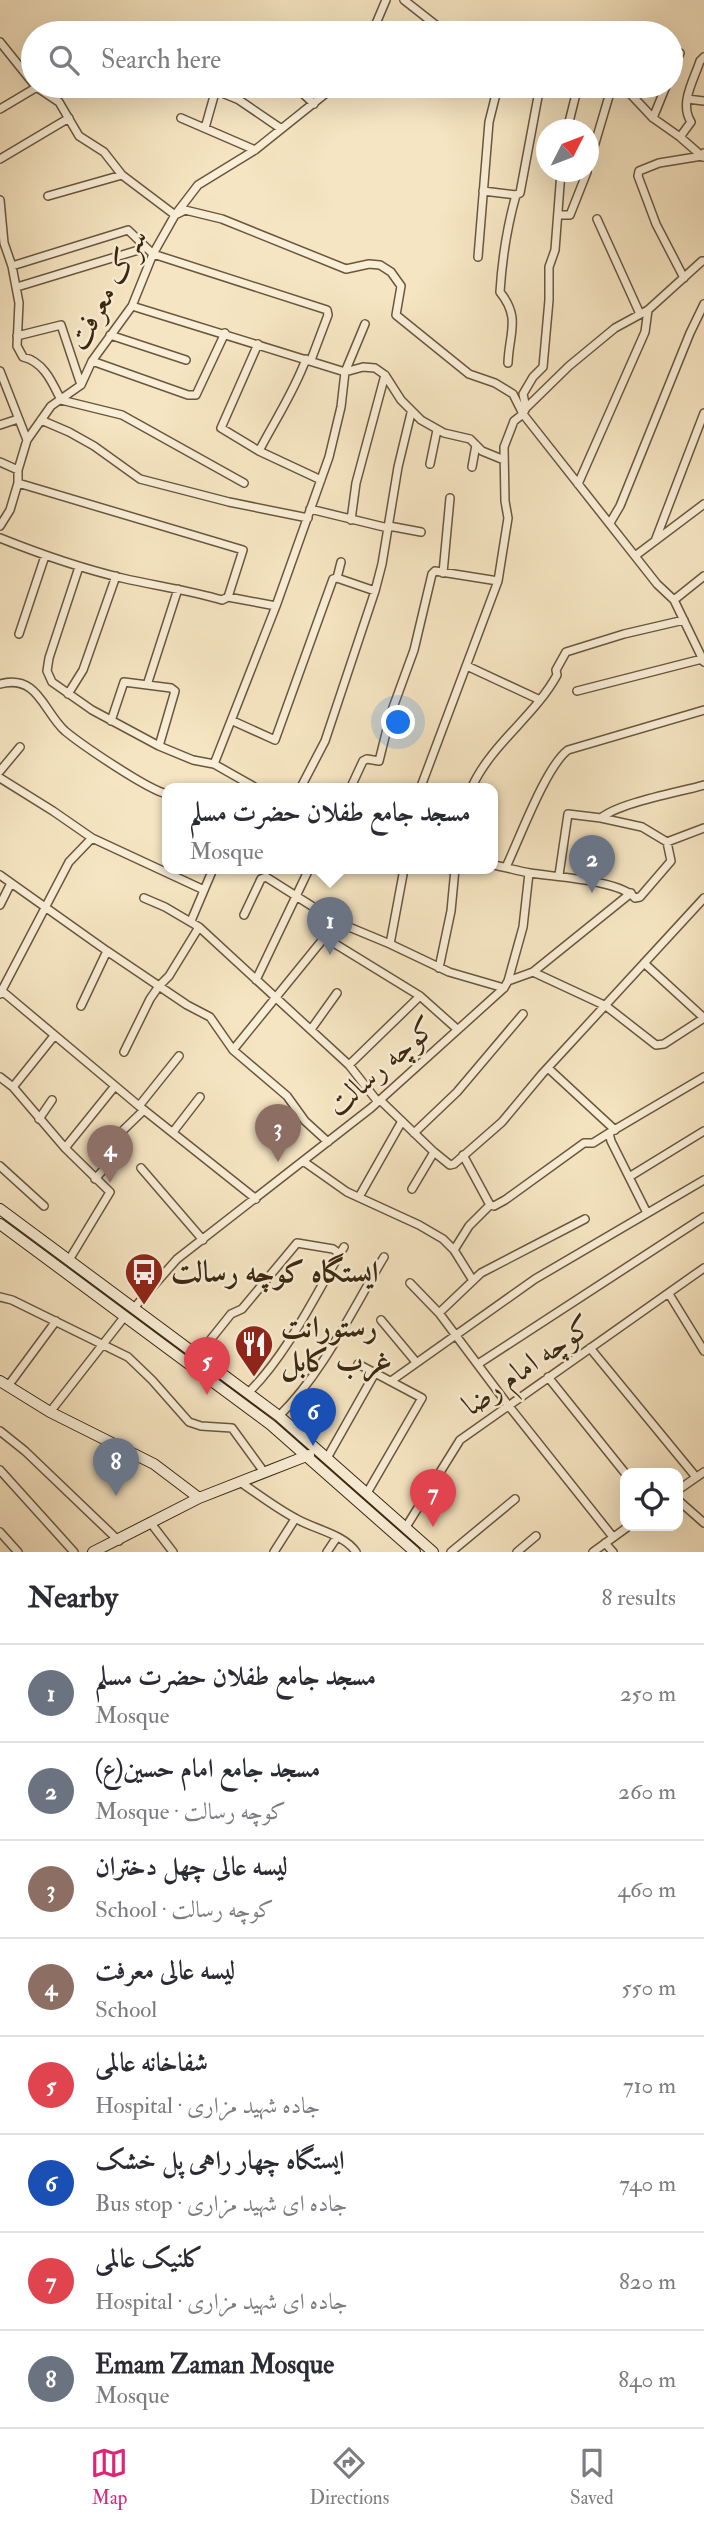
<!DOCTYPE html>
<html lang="en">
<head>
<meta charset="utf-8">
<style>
	:root { --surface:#fff; --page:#f2f2f3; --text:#2b2b33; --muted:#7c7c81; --line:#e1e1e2; --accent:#db2777 }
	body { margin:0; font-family:"IM FELL Double Pica",Amiri,serif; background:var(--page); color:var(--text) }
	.controls { position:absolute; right:21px; bottom:21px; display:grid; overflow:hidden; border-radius:14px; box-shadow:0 7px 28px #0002 }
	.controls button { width:63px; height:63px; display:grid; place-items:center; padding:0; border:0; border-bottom:2px solid var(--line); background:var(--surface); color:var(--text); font:35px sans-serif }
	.compass { position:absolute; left:536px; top:119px; width:63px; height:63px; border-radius:50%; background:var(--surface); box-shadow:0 7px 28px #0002; rotate:48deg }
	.you { position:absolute; left:399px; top:723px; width:24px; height:24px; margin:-18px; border:5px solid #fff; border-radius:50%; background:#1a73e8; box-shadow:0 0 0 10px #1a73e833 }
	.badge { display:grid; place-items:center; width:46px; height:46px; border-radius:50%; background:var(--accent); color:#fff; font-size:23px; font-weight:700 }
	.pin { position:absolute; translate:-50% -58px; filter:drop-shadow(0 2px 4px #0008) }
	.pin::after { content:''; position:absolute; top:37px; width:24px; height:21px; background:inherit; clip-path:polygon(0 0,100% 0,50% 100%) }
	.popup { position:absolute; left:162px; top:783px; width:336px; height:91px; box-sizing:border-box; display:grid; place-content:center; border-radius:14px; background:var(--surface); filter:drop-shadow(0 2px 5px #0005); font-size:23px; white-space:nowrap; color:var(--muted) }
	.popup b { font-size:26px; color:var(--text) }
	.popup::after { content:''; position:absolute; left:50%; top:100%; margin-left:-14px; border:14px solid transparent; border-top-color:var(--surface) }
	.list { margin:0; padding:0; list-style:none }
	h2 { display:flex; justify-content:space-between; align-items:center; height:91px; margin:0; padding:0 28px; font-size:30px }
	h2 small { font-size:23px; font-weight:400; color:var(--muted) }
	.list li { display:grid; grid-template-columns:46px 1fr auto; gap:21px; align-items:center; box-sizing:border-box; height:98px; padding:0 28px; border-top:2px solid var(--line) }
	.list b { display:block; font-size:26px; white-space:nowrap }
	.list p { margin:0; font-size:23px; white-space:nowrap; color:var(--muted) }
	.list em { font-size:23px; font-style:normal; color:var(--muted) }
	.icon { flex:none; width:38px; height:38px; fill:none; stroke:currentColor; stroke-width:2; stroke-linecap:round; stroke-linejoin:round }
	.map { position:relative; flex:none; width:704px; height:1552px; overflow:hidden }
	.search { position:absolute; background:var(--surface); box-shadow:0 7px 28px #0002; left:21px; right:21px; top:21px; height:77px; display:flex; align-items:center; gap:18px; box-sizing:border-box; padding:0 24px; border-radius:38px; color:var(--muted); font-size:26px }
	.sheet { height:875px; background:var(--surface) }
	nav { display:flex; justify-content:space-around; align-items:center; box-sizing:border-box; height:98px; border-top:2px solid var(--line); background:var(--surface); font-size:19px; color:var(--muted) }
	nav a { display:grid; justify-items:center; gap:4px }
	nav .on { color:var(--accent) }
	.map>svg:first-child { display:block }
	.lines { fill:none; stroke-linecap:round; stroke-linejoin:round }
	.street-casing { stroke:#6a573c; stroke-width:10 }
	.secondary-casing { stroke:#3b2810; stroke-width:12 }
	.street { stroke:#f9eed7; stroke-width:7 }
	.secondary { stroke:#f9eed7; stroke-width:10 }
	.labels { text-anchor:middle; stroke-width:5; stroke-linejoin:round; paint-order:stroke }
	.street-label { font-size:30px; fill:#3b2810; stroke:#f9eed7 }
	.poi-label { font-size:30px; font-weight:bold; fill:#3b2810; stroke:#f9eed7; text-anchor:start }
</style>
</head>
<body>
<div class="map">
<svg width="704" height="1552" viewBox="0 0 704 1552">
	<rect width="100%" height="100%" fill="#f6e5c2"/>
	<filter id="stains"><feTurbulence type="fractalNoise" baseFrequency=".00286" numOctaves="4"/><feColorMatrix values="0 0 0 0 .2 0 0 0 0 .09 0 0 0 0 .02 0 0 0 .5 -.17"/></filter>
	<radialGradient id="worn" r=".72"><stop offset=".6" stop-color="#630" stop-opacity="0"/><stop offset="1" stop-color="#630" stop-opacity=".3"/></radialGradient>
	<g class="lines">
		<g class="street-casing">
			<path id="street" d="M404,0l42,33
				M207,29l4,4
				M372,33l14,-33
				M0,42l33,41
				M671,74l9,-21
				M35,86l24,16 20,34 25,16 18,23 53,40 10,-5 37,9 124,50 23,-5 11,1 11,7 10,14 -5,29 73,59 26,9 18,11 10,20 134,170 17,16 30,62
				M295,86l19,18
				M623,86l30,32 27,19 23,20
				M215,90l24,10 41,28
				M687,99l17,2
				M0,109l37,-22
				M181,118l74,32
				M653,118l13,-32
				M205,128l11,-39
				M567,130l11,-44
				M680,137l11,-15c-12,-19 3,-42 9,-61l4,-4
				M0,159l69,-41
				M588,167l24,-81
				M483,191l33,4
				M48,196l74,-21
				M0,200l4,43 8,23 7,37 -2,43 6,11c21,5 29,25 38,43l61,15 122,68
				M558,215h12l17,-43
				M597,219l43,95
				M478,257l11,-135 9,-36
				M12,266l116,-36 25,24 174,56 1,5 -17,45
				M684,278l-28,-54 -18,-48 1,-5 20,-8 43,-7 2,-3
				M17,287l128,-39
				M132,306l213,66 18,-5 12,1 10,7 16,25 20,20 23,13 26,6 12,12 22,9
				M110,335l76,25
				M17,336l44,-11 20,60
				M258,344l-37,84 38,23 62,29
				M92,361l96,34h8l29,-62
				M508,363c1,-30 13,-45 -8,-71 2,-32 7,-65 16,-97l4,-2 20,-107
				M0,371l27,69
				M526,408l43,-42 46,-38 33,-18 54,-49h2
				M41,420l28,12 25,14 46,33 89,23 79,16
				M0,425l18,-6
				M259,451c16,-31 35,-59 47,-92
				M0,462l18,8
				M430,464l7,-34
				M472,467l4,-22
				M18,483l225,67 -15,47
				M578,484l67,-152 3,-22
				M310,509l78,19
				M351,520l5,-37 29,-108
				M610,523l10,-17 70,-173 14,-29
				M0,526l10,-16 8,-27v-13l9,-30 24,-34 30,-21 11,-24 40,-55 21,-52 22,-39 23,-30 57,-35 80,-64
				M389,526l32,6
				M0,538c40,16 80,30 122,40 34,8 67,12 100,22l6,-3 48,9
				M655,541l49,-128
				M635,556l69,-52
				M79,567l-30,91 -2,13 5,11 40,28 67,36 34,14 21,4 44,25
				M443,573l7,-75
				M337,578l4,-16
				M674,600l30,-24
				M19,634l26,-78
				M467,666l73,34
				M0,684c38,-10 43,27 65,47 17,14 83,59 102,63
				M147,685l31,-96
				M577,691l125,-32
				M68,694l15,-24 33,-94
				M111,721l13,-39 47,6 4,3 -16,55
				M233,721l42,19 58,-161 4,-1 38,13
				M214,764l62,-158 53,-149 12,-50 4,-35 20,-48
				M0,771l20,-24
				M0,778l53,33 39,27 112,52
				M300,789l25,-48 50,-150 7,-27 16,-97 13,-54
				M350,789l13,-28 4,-2 12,2 12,-48 23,-63 18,-76 3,-3 63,10
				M420,789l78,-208 10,-63 -3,-17 -1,-54 10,-26 9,-7 3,-6 -3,-14 10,-17 10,-10 6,-67v-33l6,-17 6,-78
				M471,789c19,-44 63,-72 86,-114l-1,-5 10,-18 58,-18 60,-14
				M601,818c17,-15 79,-26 103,-33
				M493,865c12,2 25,6 37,8 24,4 90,7 105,25l5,-1 31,-36 -4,-19 37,-14
				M506,867c13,-27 40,-101 62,-117l136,-40
				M0,875l107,76 80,54 23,12 23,33 54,46 18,25 23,21
				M559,875l9,-61 33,4 41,9 25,15
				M144,898l21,9 34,20 150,138 29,37
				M0,905l11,-22
				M244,915l17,-36 5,-2 71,45 53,22 59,28 55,16
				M191,921l22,-52
				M324,937l96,59 37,33
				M390,944l14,-75
				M644,963l60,55
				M439,968l12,-57 4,-42
				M533,972l73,34 50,39 8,-1 40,-26
				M256,980l53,-111
				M508,981l15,-54 6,-54
				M2,991l137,115 117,93
				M0,994l69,-132 23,-24
				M81,1006l26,-55
				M312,1028l25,-35
				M233,1050l104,-128
				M124,1052l26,-53 9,-13 10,-10 30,-49
				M349,1065l71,-69
				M548,1068l67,62
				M0,1077l13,10 52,61 45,44 -41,68
				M13,1087l41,-51
				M380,1100l54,52 16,13 4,-1 48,-42 40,-48 162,-176
				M139,1106l40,-50
				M39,1119l13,-19
				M173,1132l27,-35
				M414,1133l43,-41 66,-78
				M115,1138l29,-28
				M65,1148l50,-62
				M463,1155l27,50
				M303,1161l44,31 72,33 24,14 11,11 18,29
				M0,1166l44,40
				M141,1168l62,72
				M629,1177l75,-46
				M95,1179l17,-19
				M412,1189l22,-37
				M359,1197l43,-76
				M647,1213l-36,-72 -2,-8 95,-56
				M454,1250l15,-24 21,-21 4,1 11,-6 79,-57h9l16,-10
				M410,1283l29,30 69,92 105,132
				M669,1294l35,57
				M0,1297l12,3 116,57 24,23 37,42 12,4 31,2 32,44
				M134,1308l43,-49 194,-151 133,-120 4,-7 25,-9 98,-79
				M439,1313l42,-40 104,-54
				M381,1320l35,42
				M590,1348l106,129
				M199,1354l32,-40 11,-5 55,-66 36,6 7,5
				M358,1364l64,34 -55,95
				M478,1364l226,-147
				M548,1377l77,96
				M391,1381l144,-102 169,-99
				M8,1386l48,-65
				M249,1392c40,-40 66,-97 95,-145
				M50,1412l75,-96
				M279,1416c44,-43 73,-106 105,-159
				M0,1431l25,20 94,90
				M327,1458l48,-85
				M0,1470l74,82
				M240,1482c18,12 36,26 55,36 18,11 49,16 61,34
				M678,1490l26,-18
				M678,1500l26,23
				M150,1522l23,30
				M406,1527l54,-87 244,-172
				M0,1532l18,20
				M605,1543l8,9
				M274,1552l21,-33
				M327,1552l10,-15
				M451,1552l64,-53
				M517,1552l19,-16
				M593,1552l36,-26"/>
		</g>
		<g class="secondary-casing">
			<path id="secondary" d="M0,1209l279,207 154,136
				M0,1224l271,201 144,127
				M0,1381l50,31 104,52 45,34
				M93,1552l106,-54 110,-43"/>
		</g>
		<use href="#street" class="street"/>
		<use href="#secondary" class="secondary"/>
	</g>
	<defs>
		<g id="bus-pin" transform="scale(2.0125)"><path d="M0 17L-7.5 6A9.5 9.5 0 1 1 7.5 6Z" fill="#8f2418" stroke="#f9eed7"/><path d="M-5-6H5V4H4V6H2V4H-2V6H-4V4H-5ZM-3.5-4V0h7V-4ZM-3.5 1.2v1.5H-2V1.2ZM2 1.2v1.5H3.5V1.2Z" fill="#fff"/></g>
		<g id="restaurant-pin" transform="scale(2.0125)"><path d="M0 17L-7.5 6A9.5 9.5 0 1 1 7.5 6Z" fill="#8f2418" stroke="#f9eed7"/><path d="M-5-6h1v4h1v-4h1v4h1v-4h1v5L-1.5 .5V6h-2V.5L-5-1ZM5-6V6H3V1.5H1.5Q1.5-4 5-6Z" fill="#fff"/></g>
	</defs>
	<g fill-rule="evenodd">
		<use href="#bus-pin" x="144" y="1272"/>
		<use href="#restaurant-pin" x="254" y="1344"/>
	</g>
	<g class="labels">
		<g class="street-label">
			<text transform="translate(107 289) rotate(-61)" y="10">سرک معرفت</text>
			<text transform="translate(381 1066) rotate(-41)" y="10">کوچه رسالت</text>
			<text transform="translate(527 1365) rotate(-35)" y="10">کوچه امام رضا</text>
		</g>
		<g class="poi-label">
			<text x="171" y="1282">ایستگاه کوچه رسالت</text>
			<text x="281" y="1337">رستورانت<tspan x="281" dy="34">غرب کابل</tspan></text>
		</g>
	</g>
	<rect width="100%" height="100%" filter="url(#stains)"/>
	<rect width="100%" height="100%" fill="url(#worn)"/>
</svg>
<div class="controls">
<button><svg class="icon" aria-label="locate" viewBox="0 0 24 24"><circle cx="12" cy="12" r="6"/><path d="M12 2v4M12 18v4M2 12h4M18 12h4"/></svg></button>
</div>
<svg class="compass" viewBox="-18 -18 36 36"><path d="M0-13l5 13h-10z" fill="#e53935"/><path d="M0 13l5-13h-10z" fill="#7c7c81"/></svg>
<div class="you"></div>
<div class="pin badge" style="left:330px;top:955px;background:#6b7280">1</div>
<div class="popup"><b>مسجد جامع طفلان حضرت مسلم</b>Mosque</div>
<div class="pin badge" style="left:592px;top:893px;background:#6b7280">2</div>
<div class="pin badge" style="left:278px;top:1162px;background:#8d6e63">3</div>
<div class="pin badge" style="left:110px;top:1183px;background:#8d6e63">4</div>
<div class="pin badge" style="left:207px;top:1395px;background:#e0444e">5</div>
<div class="pin badge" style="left:313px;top:1446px;background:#1a4fb4">6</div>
<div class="pin badge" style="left:433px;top:1527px;background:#e0444e">7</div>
<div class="pin badge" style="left:116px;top:1496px;background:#6b7280">8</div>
<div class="search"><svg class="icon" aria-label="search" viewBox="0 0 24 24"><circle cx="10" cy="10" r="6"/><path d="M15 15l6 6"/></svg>Search here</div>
</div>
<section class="sheet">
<h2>Nearby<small>8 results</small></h2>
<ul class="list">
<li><span class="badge" style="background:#6b7280">1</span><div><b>مسجد جامع طفلان حضرت مسلم</b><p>Mosque</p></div><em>250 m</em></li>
<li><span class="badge" style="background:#6b7280">2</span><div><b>مسجد جامع امام حسین(ع)</b><p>Mosque · کوچه رسالت</p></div><em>260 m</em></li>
<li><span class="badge" style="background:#8d6e63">3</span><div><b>لیسه عالی چهل دختران</b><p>School · کوچه رسالت</p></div><em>460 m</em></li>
<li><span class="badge" style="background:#8d6e63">4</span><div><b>لیسه عالی معرفت</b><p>School</p></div><em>550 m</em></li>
<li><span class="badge" style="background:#e0444e">5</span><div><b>شفاخانه عالمی</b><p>Hospital · جاده شهید مزاری</p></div><em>710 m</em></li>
<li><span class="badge" style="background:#1a4fb4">6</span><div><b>ایستگاه چهار راهی پل خشک</b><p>Bus stop · جاده ای شهید مزاری</p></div><em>740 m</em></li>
<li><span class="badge" style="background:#e0444e">7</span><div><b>کلنیک عالمی</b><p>Hospital · جاده ای شهید مزاری</p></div><em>820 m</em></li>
<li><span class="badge" style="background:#6b7280">8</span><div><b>Emam Zaman Mosque</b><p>Mosque</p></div><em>840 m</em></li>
</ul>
</section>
<nav>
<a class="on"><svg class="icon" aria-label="map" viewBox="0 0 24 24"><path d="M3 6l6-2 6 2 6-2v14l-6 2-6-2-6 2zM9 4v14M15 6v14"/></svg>Map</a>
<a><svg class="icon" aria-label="directions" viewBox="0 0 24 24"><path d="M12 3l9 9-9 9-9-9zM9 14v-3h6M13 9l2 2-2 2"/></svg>Directions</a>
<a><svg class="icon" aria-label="saved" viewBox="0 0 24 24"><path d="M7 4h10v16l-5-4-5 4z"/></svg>Saved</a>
</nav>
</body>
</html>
